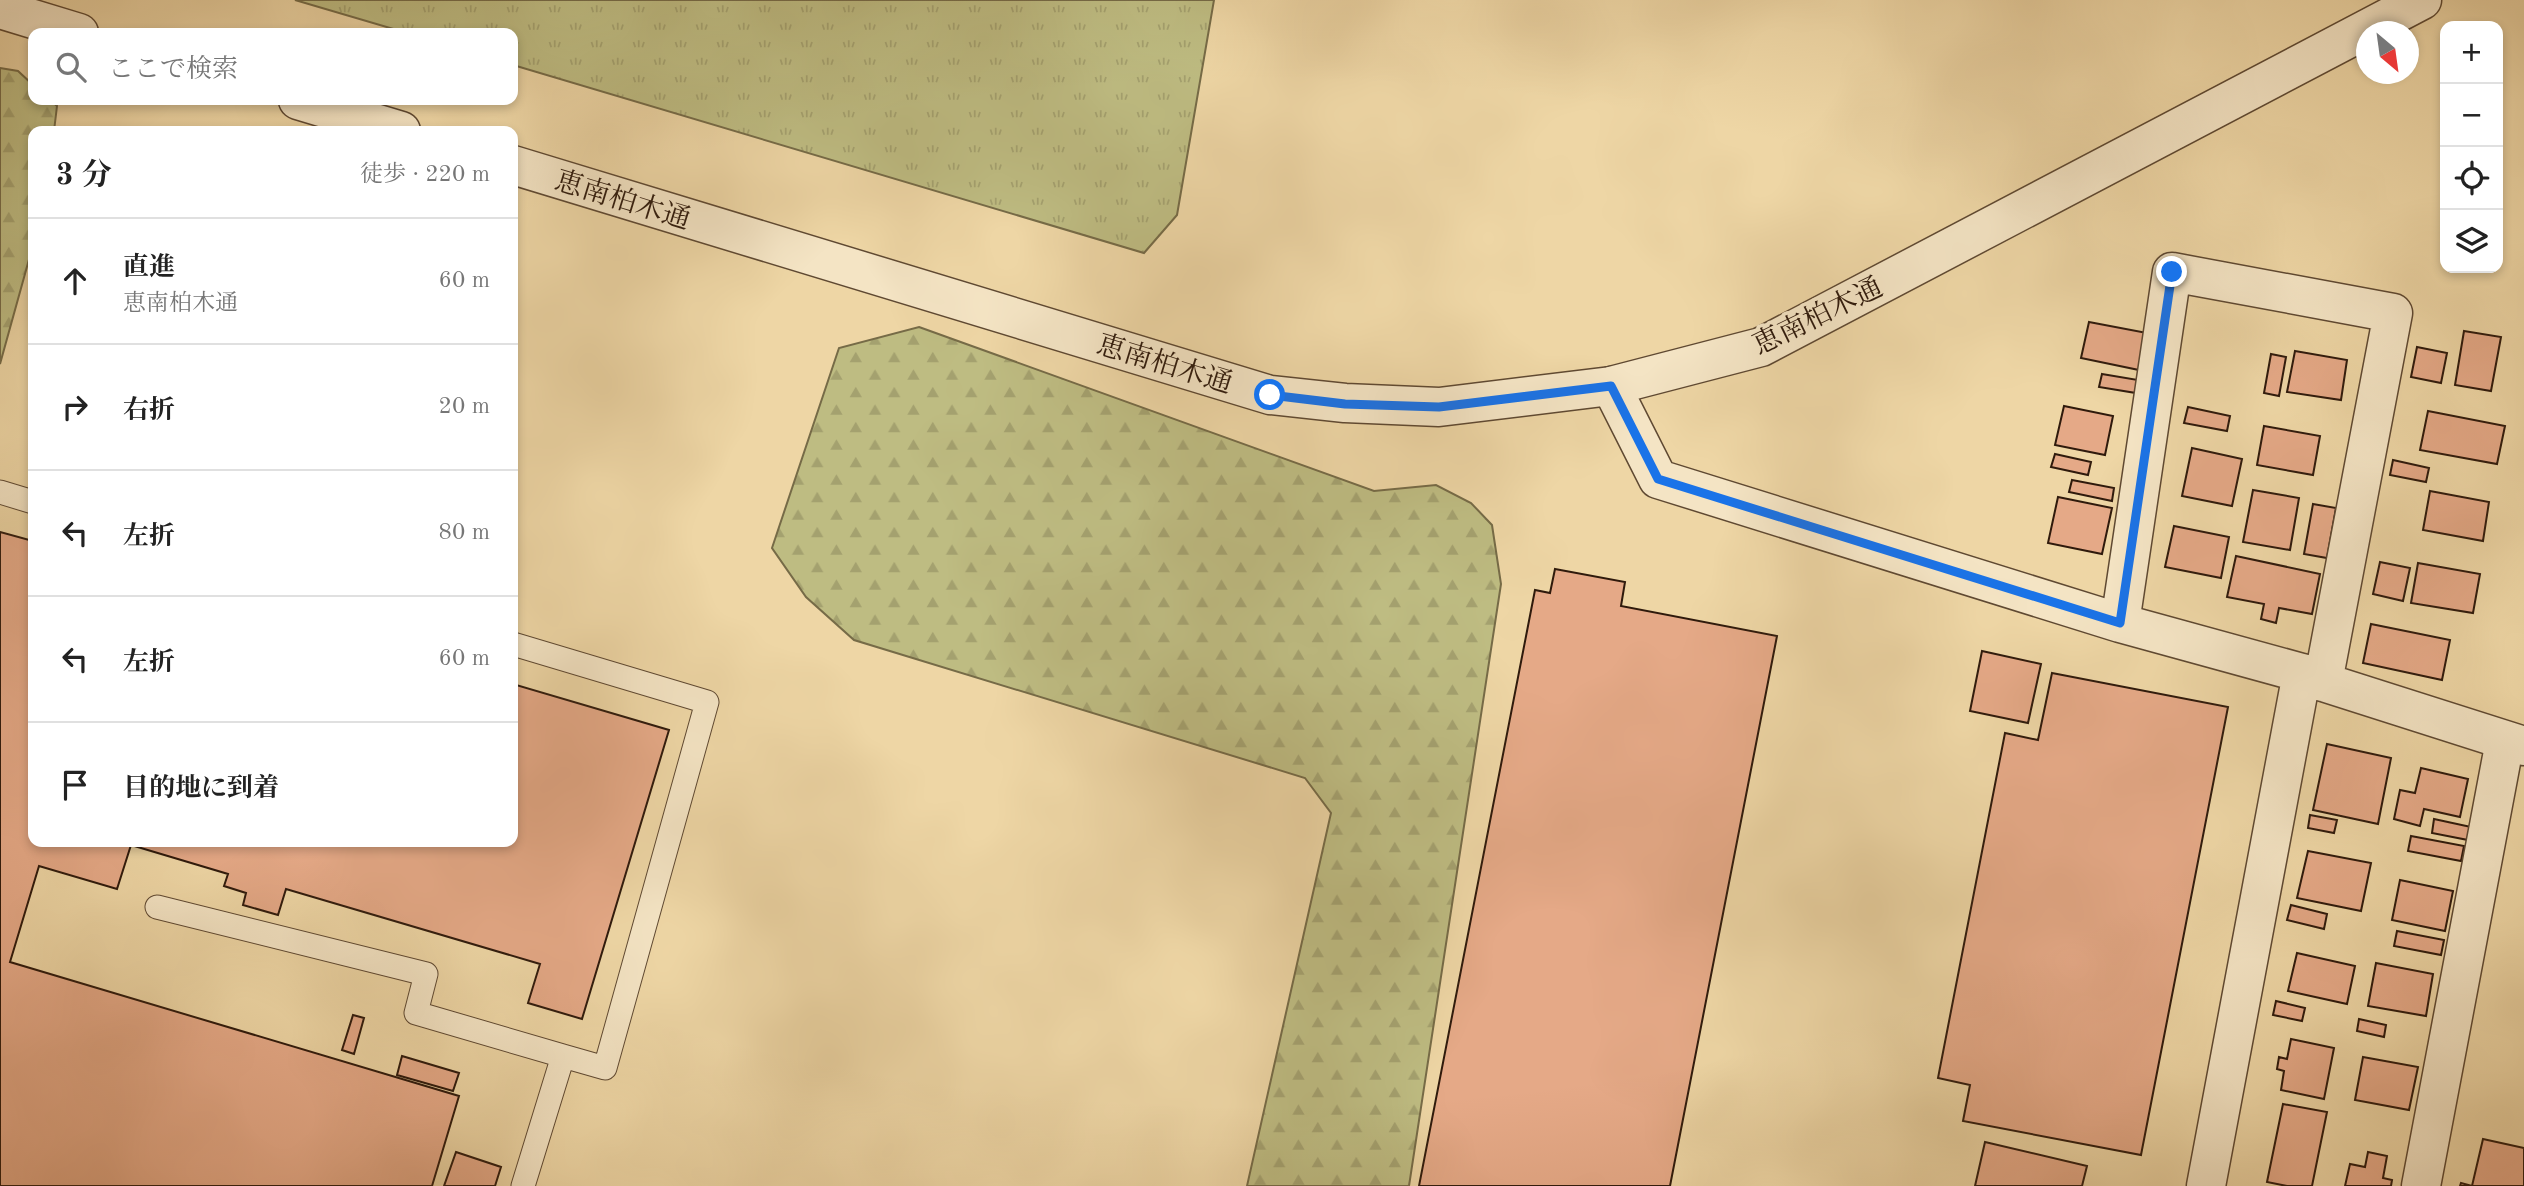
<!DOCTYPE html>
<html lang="ja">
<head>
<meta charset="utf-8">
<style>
	:root { --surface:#fff; --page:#f2f2f2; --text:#222; --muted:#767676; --line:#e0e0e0 }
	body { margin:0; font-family:"Old Standard TT","Noto Serif JP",serif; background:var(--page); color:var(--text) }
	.controls { position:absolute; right:21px; top:21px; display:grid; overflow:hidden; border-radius:14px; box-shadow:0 4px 10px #0003 }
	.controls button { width:63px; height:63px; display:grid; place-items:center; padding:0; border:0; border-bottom:2px solid var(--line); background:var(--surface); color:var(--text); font:35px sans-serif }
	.compass { position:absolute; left:2356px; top:21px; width:63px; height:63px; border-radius:50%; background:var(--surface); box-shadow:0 4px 10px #0003; rotate:151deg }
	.stop { position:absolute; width:21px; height:21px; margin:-16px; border:5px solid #1a73e8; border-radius:50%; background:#fff }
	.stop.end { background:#1a73e8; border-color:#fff; box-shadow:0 2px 7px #0008 }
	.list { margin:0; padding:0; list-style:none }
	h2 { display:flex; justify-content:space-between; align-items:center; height:91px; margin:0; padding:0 28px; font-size:30px }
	h2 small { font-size:23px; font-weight:400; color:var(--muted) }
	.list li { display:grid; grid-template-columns:46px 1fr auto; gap:21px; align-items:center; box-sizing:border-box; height:126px; padding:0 28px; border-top:2px solid var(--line) }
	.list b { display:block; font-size:26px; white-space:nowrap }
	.list p { margin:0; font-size:23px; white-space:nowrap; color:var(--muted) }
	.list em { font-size:23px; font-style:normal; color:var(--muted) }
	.icon { flex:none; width:38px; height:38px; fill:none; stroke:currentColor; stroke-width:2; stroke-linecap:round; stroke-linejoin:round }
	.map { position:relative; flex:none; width:2524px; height:1186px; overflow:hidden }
	.search { position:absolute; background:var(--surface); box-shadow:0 4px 10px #0003; left:28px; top:28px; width:490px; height:77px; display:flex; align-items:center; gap:18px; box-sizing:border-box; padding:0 24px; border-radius:14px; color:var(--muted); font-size:26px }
	.panel { position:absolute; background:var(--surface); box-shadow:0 4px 10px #0003; left:28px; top:126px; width:490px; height:721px; border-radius:14px }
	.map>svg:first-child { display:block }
	.grass { fill:url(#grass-tufts); stroke:#766b47; stroke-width:2 }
	.forest { fill:url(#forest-firs); stroke:#766b47; stroke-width:2 }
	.building { fill:#e5a987; stroke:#2f1a0c; stroke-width:2 }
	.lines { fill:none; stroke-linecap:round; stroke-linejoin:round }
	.service-casing { stroke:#5f4932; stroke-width:25 }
	.minor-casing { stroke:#5f4932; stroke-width:41 }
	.tertiary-casing { stroke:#5f4932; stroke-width:41 }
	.service { stroke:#f4e4c4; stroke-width:23 }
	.minor { stroke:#f4e4c4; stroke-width:38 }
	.tertiary { stroke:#f4e4c4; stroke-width:38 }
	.route { stroke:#1a73e8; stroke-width:9 }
	.labels { text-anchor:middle; stroke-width:7; stroke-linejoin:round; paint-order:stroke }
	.street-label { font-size:28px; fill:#2f1a0c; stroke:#f4e4c4 }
</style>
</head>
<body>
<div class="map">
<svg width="2524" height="1186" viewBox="0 0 2524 1186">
	<defs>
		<pattern id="grass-tufts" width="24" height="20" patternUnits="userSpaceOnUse" patternTransform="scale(1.75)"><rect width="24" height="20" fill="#bebc82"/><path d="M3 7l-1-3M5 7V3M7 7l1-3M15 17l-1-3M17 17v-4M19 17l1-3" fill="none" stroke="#a4a16f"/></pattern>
		<pattern id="forest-firs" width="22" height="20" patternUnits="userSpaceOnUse" patternTransform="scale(1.75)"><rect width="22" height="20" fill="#bebc82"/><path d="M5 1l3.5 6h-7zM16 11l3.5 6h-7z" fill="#a4a16f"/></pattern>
	</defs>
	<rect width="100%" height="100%" fill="#eed6a5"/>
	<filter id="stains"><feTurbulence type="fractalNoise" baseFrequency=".00286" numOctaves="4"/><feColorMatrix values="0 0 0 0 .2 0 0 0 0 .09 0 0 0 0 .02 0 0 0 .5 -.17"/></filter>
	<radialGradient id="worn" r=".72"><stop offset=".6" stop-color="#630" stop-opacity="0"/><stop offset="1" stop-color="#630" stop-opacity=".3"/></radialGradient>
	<path class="grass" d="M295,0h919l-37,215 -33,38 -631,-188v-32h-106z"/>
	<path class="forest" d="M0,68l18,3 15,14v15h17l7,6 -3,25h-21v114l-33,119z
		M919,327l455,164 62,-6 35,18 21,22 9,59 -92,602h-162l84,-373 -26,-35 -451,-138 -48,-43 -34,-49 67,-200z"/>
	<path class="building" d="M2089,322l58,11 -8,37 -58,-12z
		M2464,331l37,6 -10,54 -36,-6z
		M2417,347l30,6 -6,30 -30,-6z
		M2295,351l52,9 -6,40 -54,-8z
		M2271,354l15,3 -7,39 -15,-3z
		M2102,374l36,6 -2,13 -37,-6z
		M2064,406l49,10 -8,39 -50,-10z
		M2188,407l42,9 -3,15 -43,-8z
		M2428,411l77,15 -8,38 -77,-14z
		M2264,426l56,10 -7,39 -56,-10z
		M2192,448l50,11 -10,47 -50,-10z
		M2055,454l36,8 -3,13 -37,-8z
		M2393,460l36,8 -3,14 -36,-7z
		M2072,480l42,8 -2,13 -43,-9z
		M2253,490l46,8 -9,52 -47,-8z
		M2430,491l59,11 -6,39 -60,-11z
		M2058,497l54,11 -10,46 -54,-11z
		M2313,504l23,4 -9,50 -23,-4z
		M2174,526l55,11 -8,41 -56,-11z
		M0,532l33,9v301h480v-158l156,46 -87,289 -54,-16 12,-39 -254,-75 -8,26 -35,-10 3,-12 -22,-7 4,-12 -97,-29 -14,44 -78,-23 -29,96 449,134 -27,90h-432z
		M2236,556l84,18 -8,40 -33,-6 -3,15 -15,-4 3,-15 -37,-7z
		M2380,562l30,6 -7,33 -30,-7z
		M2418,563l62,11 -7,39 -62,-10z
		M1555,569l70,13 -4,24 156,30 -107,550h-251l116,-596 15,3z
		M2371,624l79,16 -8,40 -79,-17z
		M1982,651l59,13 -13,59 -58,-12z
		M2052,673l176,34 -87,448 -178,-34 7,-36 -32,-7 67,-345 33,7z
		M2327,744l64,14 -13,66 -65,-14z
		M2421,768l47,11 -8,38 -36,-8 -4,17 -26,-7 6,-29 15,3z
		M2310,815l27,5 -3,13 -26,-5z
		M2434,819l37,8 -3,13 -36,-7z
		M2411,836l53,10 -3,15 -53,-10z
		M2308,851l63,12 -10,48 -64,-13z
		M2400,880l53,11 -8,40 -53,-11z
		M2291,905l36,9 -3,15 -37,-9z
		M2397,931l47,9 -3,15 -47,-9z
		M2297,953l58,13 -8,38 -59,-13z
		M2376,963l57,11 -7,42 -58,-10z
		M2276,1001l29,7 -3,13 -29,-6z
		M353,1015l11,3 -10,36 -12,-4z
		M2359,1019l27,6 -2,12 -27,-6z
		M2291,1039l43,9 -10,51 -43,-9 3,-19 -7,-2 2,-12 8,2z
		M402,1056l57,17 -6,18 -56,-16z
		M2363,1057l55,10 -9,43 -54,-10z
		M2283,1104l44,8 -15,74h-25l-20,-4z
		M2483,1139l41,9v38h-64l1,-3 11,3z
		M1985,1142l102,24 -5,20h-107z
		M456,1152l45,15 -6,19h-51z
		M2368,1152l19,4 -4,22 9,2 -1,6h-46l5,-22 15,3z"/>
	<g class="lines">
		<g class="service-casing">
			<path id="service" d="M0,492l33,10
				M513,644l194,58 -102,366 -42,-12 -40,130
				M157,907l269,67 -10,39 147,43"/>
		</g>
		<g class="minor-casing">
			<path id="minor" d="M1611,386l47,93 462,144 182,50 21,9 201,64
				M2120,623l52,-351 221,41 -70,369
				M2206,1186l96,-513
				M2421,1186l84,-445"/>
		</g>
		<g class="tertiary-casing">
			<path id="tertiary" d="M0,9l79,24
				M298,100l103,31
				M513,165l757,230 75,8 94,4 172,-21 150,-39 661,-347"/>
		</g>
		<use href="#service" class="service"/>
		<use href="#minor" class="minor"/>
		<use href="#tertiary" class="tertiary"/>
	</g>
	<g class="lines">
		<path class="route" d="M1270,395l75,9 94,3 172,-21 47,93 462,144 52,-351"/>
	</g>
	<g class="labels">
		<g class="street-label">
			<text transform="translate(623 199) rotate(17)" y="10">恵南柏木通</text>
			<text transform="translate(1817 315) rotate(-26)" y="10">恵南柏木通</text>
			<text transform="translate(1165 363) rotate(17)" y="10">恵南柏木通</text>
		</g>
	</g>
	<rect width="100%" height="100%" filter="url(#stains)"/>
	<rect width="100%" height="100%" fill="url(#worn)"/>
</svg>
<div class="controls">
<button>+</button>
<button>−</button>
<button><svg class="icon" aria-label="locate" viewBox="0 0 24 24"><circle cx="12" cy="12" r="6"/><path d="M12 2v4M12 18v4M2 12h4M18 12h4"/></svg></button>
<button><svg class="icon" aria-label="layers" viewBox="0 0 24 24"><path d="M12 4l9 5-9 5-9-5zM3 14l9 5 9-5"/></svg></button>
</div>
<svg class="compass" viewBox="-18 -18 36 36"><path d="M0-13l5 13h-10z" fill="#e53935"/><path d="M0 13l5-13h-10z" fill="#767676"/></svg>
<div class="stop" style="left:1270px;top:395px"></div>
<div class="stop end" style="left:2172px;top:272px"></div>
<div class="search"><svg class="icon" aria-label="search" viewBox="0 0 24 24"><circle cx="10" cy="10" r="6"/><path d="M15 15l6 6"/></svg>ここで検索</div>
<section class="panel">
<h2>3 分<small>徒歩 · 220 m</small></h2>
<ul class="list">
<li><svg class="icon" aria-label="ahead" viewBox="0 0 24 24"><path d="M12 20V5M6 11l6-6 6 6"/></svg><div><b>直進</b><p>恵南柏木通</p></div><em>60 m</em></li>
<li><svg class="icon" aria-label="right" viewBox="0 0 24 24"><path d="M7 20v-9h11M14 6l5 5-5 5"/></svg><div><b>右折</b></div><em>20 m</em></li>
<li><svg class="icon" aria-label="left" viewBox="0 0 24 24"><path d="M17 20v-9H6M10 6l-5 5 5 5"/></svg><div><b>左折</b></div><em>80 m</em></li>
<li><svg class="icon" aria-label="left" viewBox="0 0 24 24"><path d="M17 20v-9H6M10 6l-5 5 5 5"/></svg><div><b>左折</b></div><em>60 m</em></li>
<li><svg class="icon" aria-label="arrive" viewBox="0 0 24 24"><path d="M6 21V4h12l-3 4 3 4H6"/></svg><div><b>目的地に到着</b></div></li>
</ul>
</section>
</div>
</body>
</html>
